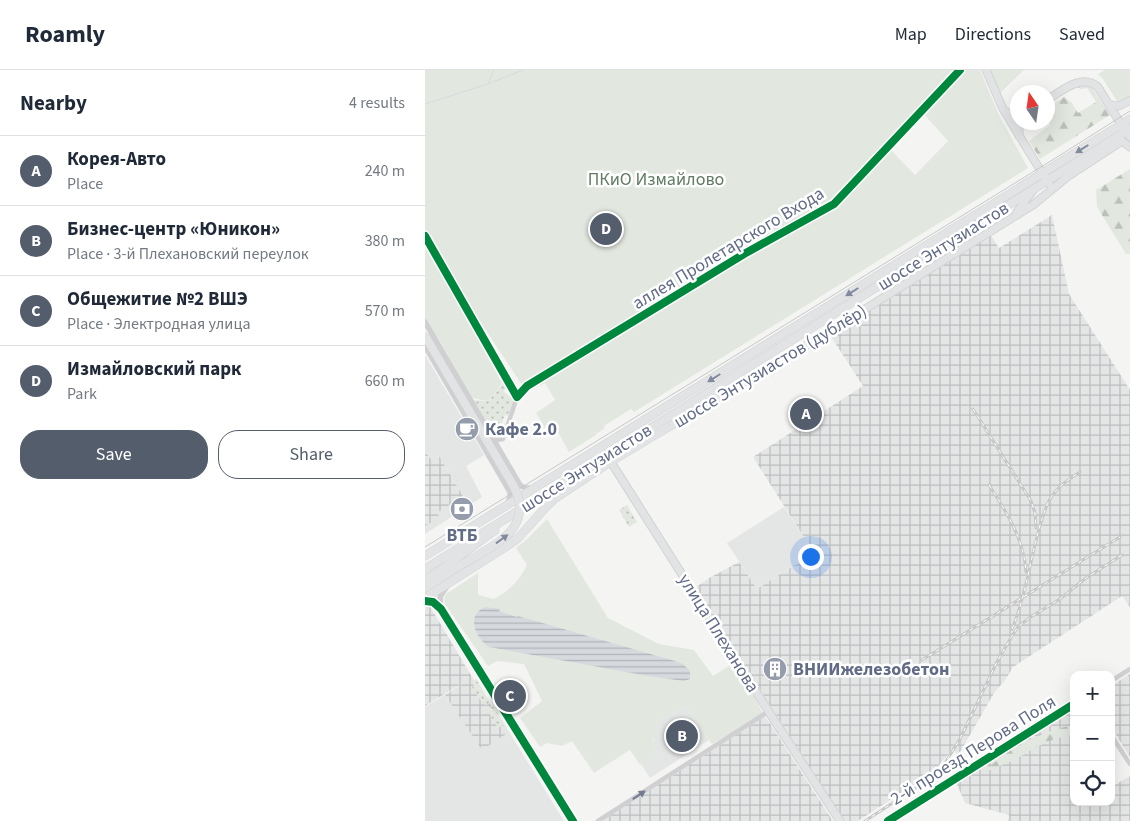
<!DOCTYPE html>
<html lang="en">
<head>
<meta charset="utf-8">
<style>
	:root { --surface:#fff; --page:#f6f6f7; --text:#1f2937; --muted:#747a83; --line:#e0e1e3; --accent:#545d6c }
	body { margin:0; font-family:"Source Sans 3",sans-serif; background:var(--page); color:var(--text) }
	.controls { position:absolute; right:15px; bottom:15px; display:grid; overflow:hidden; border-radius:10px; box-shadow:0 5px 20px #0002 }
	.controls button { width:45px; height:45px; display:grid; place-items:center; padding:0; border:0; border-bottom:1px solid var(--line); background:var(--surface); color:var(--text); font:25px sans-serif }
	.compass { position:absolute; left:585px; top:15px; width:45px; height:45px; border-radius:50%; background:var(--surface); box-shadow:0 5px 20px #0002; rotate:347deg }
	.you { position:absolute; left:385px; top:486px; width:18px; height:18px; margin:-12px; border:4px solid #fff; border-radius:50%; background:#1a73e8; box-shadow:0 0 0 8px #1a73e833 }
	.badge { display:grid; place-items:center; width:32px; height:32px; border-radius:50%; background:var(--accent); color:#fff; font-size:16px; font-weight:700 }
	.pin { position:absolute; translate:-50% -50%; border:2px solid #fff; box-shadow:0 1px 5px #0006 }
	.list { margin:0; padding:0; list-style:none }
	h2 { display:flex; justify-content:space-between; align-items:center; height:65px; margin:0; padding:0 20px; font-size:21px }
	h2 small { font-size:16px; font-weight:400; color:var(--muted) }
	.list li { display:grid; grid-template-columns:32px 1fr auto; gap:15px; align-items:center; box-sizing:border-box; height:70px; padding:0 20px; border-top:1px solid var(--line) }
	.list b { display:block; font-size:19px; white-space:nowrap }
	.list p { margin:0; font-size:16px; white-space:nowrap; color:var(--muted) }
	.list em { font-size:16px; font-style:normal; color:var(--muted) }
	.actions { display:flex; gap:10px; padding:15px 20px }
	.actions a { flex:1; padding:11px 0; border:1px solid var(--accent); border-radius:20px; text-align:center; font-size:18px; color:var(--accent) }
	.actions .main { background:var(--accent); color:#fff }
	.icon { flex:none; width:28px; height:28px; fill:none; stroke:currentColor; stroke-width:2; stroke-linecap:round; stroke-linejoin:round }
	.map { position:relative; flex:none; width:705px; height:751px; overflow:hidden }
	header { display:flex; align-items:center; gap:30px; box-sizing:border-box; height:70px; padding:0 25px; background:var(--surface); border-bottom:1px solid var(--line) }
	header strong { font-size:24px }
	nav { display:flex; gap:28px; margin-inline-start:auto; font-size:18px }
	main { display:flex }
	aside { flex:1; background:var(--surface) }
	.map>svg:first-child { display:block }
	.built { fill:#e4e5e5 }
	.industrial { fill:url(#industrial-grid) }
	.grass { fill:url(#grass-dots) }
	.forest { fill:url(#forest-firs) }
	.green { fill:#e2e8e0 }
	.water { fill:url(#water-rules) }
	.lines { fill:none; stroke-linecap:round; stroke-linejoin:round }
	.stream { stroke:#d6dade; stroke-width:1 }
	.secondary-casing { stroke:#d2d3d4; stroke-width:9 }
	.primary-casing { stroke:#d1d3d4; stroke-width:9 }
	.pedestrian { stroke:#d0d0d2; stroke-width:4 }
	.minor { stroke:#d0d0d2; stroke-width:4.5 }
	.tertiary { stroke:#d0d0d2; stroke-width:5.5 }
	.secondary { stroke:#e2e3e4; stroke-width:7 }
	.primary { stroke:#e2e3e4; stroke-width:8 }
	.tram { stroke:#c7c7c8; stroke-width:1 }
	.rail-casing { stroke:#c7c7c8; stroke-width:3 }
	.rail { stroke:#fff; stroke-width:1; stroke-dasharray:4; stroke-linecap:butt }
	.primary-bridge-casing { stroke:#d1d3d4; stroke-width:9; stroke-linecap:butt }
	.primary-bridge { stroke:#e2e3e4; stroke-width:8 }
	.cycleway-casing { stroke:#fff; stroke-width:11 }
	.cycleway { stroke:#00873e; stroke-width:8 }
	.oneway { fill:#828a9e }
	.oneway2 { fill:#727b91 }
	.labels { text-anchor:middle; stroke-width:5; stroke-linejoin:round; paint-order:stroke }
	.park-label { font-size:18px; fill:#617c63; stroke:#fff }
	.street-label { font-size:18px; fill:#626c86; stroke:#fff }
	.poi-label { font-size:18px; font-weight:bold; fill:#626c86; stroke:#fff; text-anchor:start }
</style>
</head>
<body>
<header>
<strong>Roamly</strong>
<nav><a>Map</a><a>Directions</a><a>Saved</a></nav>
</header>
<main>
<aside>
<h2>Nearby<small>4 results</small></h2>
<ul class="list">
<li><span class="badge">A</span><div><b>Корея-Авто</b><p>Place</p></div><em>240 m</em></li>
<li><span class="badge">B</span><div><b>Бизнес-центр «Юникон»</b><p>Place · 3-й Плехановский переулок</p></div><em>380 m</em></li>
<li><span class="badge">C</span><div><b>Общежитие №2 ВШЭ</b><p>Place · Электродная улица</p></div><em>570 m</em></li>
<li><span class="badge">D</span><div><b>Измайловский парк</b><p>Park</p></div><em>660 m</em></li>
</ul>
<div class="actions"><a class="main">Save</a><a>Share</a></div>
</aside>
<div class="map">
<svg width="705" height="751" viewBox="0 0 705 751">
	<defs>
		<pattern id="industrial-grid" width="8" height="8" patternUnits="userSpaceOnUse" patternTransform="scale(1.25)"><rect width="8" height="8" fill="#e4e5e5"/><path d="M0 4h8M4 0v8" fill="none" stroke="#bcbebf"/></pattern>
		<pattern id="grass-dots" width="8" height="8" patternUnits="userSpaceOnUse" patternTransform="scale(1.25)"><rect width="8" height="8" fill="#e2e8e0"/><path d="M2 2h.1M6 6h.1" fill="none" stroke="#bbc0bb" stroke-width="1.8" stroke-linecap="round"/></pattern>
		<pattern id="forest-firs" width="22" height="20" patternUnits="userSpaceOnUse" patternTransform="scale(1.25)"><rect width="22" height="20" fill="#e2e8e0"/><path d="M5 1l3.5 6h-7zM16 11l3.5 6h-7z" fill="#bbc0bb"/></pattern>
		<pattern id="water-rules" width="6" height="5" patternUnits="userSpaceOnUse" patternTransform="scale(1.25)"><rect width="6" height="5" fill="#d6dade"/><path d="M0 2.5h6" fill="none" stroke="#b1b5ba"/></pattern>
	</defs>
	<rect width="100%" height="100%" fill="#f4f5f2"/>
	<path class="built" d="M0,285l59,100 -18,11 16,31 -57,37v-8l8,-6 4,-7 26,-17 -24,-40 -8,3 -6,-7z
		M359,437l30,46 -57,36 -30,-46z
		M20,625l37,54 27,-17 55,89h-139v-114z
		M260,636l24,34 -59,38 -9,-14 16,-10 -4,-10 3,-20z"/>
	<path class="industrial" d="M627,145l17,79 61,96v217l-8,-11 -109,71 -7,12 -12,14 -36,63 -5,-7 -19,22 -76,50h-14l-149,-233 14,-10 30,-16 18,27 57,-36 -61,-96 110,-71 -33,-51 160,-101 9,14z
		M0,382l6,7 8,-3 24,40 -26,17 2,3 -6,4 1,1 -9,5z
		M3,533l44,74 37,55 -27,18 -37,-55 21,-14 -41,25v-102z
		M705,604v83l-19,-30v-41z
		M649,638v94h37v-15l19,-11v45h-122l1,-6 -44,-12 -9,-21z
		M340,646l68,105h-231z"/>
	<path class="grass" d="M73,300l10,18 -5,3 11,9 -6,16 -3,-1 -6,15 3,2 -2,5 -2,1 -4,-1 -22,-37 15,1 7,-6 9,-12 -6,-12z
		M202,435l10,17 -8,5 -10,-17z
		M51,609l14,23 -4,3 -4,-2 -10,-16 2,-1 -2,-4z
		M68,636l14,22 -1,1 -3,-4 -5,3 -9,-15 -1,-5z"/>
	<path class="forest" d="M661,15l7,4 17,26 -70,44 -11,-18 21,-16 -2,-5v-13l16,-10 8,6 6,10 18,-11 -9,-14 -6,1 -3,-2z
		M705,99v85h-4l-29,-47 -1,-17z
		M649,655v10c-23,2 -39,13 -58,24 -11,5 -22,9 -33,14l21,-19 29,-16 23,-9z"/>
	<path class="green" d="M0,0h531l-123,133 -138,79 -173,103 -43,-65 -9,5 32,58 -8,12 -7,6 -15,-3 -31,-55 -16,-24z
		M539,0h16l19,45 29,53 -394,244 -3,-3 -27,17 1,2 -9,6v1l-27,17 -16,-29 -8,5 -9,-15 19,-13 -10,-17 -5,3 -3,-4 164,-100 134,-75 54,-59 26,27 33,-34 -25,-28z
		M565,0h34l-24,23z
		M680,0h25v25l-12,8 -15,-24 -5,-5z
		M122,449l61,99 51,26 35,6 19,26 19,-12 24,36 7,14 -27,17 -24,13 -27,-38 -29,18 2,11 -5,4v5l4,10 -17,11 -10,-15 -36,23 -22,-32 -10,5 -15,-3 -7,4 -20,-29 22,-17 -18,-37 -27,-3 -9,5 -43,-62 -1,-5 2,-5 32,-21v22l16,4c16,-9 25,-18 33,-34l-11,-17 11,-9z"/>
	<path class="water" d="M60,537l15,2 -1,2 18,6 1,-1 157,45 8,3 7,7v8l-6,2 -36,-5 -159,-29c-13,-9 -24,-31 -4,-40z"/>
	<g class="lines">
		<path class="stream" d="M63,13l6,-13
			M0,34l63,-20 35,-14
			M0,174l82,143"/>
		<g class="secondary-casing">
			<path id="secondary" d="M561,0l17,39 44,72 3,4
				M622,30c15,-9 34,-27 51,-13l21,34 11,16
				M683,33c9,6 14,2 22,-3
				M580,41l8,5 4,1
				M594,66v-14
				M592,142l17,-23
				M273,340l45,-28 43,-24 247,-153 34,-28 55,-36 8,6
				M168,383c14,-2 16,7 23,17l158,250 66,101"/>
		</g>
		<g class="primary-casing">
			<path id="primary" d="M0,486l705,-437
				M0,499l705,-440
				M0,510l14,-9 56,-41
				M0,518l36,-23
				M0,528l82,-52 11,-8 12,-13 14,-16 10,-10 56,-37 77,-46 24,-21"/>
		</g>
		<path class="pedestrian" d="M0,166l86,151
			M88,320l4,7"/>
		<path class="minor" d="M67,368l5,2 6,-1 14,-42 10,-11 217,-132 90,-50 126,-134
			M686,611l19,-12
			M686,665l19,29
			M173,751l171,-110
			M463,751l186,-117"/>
		<path class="tertiary" d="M0,252l95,163 5,3h8
			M0,276l85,146v5l-3,8
			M0,531l8,1 8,7 132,212
			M16,539l-1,-12 7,-11"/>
		<use href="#secondary" class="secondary"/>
		<use href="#primary" class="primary"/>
		<path class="tram" d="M0,477l637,-393 68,-43"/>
		<g class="rail-casing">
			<path id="rail" d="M548,339l58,92 4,12 1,15
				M564,415c18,28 35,54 37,87
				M587,559c17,-40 19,-84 35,-124 7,-16 19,-24 33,-33
				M497,590l198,-123
				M440,751l60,-39 10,-8 10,-11 15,-24 37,-77 15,-26 6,-9 11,-9 31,-19 26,-21 36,-23"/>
		</g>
		<use href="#rail" class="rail"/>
		<g class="primary-bridge-casing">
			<path id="primary-bridge" d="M0,266l88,149c24,44 -21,61 -52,80"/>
		</g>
		<use href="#primary-bridge" class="primary-bridge"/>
		<g class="cycleway-casing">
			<path id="cycleway" d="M0,166l92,161 10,-11 217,-132 90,-50 126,-134
				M0,531l8,1 8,7 132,212
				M463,751l186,-117"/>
		</g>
		<use href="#cycleway" class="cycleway"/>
	</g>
	<defs><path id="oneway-solid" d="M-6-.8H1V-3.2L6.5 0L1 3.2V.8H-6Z" transform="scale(1.25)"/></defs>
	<g class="oneway">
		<use href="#oneway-solid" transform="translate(657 79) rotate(148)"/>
		<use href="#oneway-solid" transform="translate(427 222) rotate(148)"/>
		<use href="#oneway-solid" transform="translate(289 308) rotate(148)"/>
		<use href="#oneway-solid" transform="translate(77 469) rotate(-36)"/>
	</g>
	<use class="oneway2" href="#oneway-solid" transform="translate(214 725) rotate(-33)"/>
	<defs>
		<g id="cafe-disc" transform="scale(1.25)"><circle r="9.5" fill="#959cac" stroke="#fff"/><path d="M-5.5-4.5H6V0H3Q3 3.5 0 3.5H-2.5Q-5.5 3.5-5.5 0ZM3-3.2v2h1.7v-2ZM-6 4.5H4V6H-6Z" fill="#fff"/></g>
		<g id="bank-disc" transform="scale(1.25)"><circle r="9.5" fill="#959cac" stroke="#fff"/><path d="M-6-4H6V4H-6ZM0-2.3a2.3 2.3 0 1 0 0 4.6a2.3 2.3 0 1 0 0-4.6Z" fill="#fff"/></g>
		<g id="building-disc" transform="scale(1.25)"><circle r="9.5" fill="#959cac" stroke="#fff"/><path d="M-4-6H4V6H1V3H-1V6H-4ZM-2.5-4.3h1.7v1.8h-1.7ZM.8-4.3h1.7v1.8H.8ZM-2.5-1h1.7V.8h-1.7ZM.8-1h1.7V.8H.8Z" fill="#fff"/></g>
	</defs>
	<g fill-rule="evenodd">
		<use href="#cafe-disc" x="42" y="359"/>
		<use href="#bank-disc" x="37" y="439"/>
		<use href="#building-disc" x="350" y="599"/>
	</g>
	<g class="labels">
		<g class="park-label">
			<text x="231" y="115">ПКиО Измайлово</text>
		</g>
		<g class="street-label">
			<text transform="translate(518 176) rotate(-32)" y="6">шоссе Энтузиастов</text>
			<text transform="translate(303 178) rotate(-31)" y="6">аллея Пролетарского Входа</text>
			<text transform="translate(345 296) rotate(-31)" y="6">шоссе Энтузиастов (дублёр)</text>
			<text transform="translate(161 398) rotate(-32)" y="6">шоссе Энтузиастов</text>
			<text transform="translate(294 563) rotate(58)" y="6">улица Плеханова</text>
			<text transform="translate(548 680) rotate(-32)" y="6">2-й проезд Перова Поля</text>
		</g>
		<g class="poi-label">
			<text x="60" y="365">Кафе 2.0</text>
			<text x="37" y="471" text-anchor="middle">ВТБ</text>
			<text x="368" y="605">ВНИИжелезобетон</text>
		</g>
	</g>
</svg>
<div class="controls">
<button>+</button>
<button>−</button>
<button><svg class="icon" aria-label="locate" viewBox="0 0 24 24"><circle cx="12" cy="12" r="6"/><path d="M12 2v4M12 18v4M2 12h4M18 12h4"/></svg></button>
</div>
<svg class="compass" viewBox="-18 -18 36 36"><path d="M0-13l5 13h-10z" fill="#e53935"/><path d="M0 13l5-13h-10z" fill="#747a83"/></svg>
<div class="you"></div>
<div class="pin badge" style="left:381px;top:344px">A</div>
<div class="pin badge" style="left:257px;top:666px">B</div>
<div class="pin badge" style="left:85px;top:626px">C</div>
<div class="pin badge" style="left:181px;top:159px">D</div>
</div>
</main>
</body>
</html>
